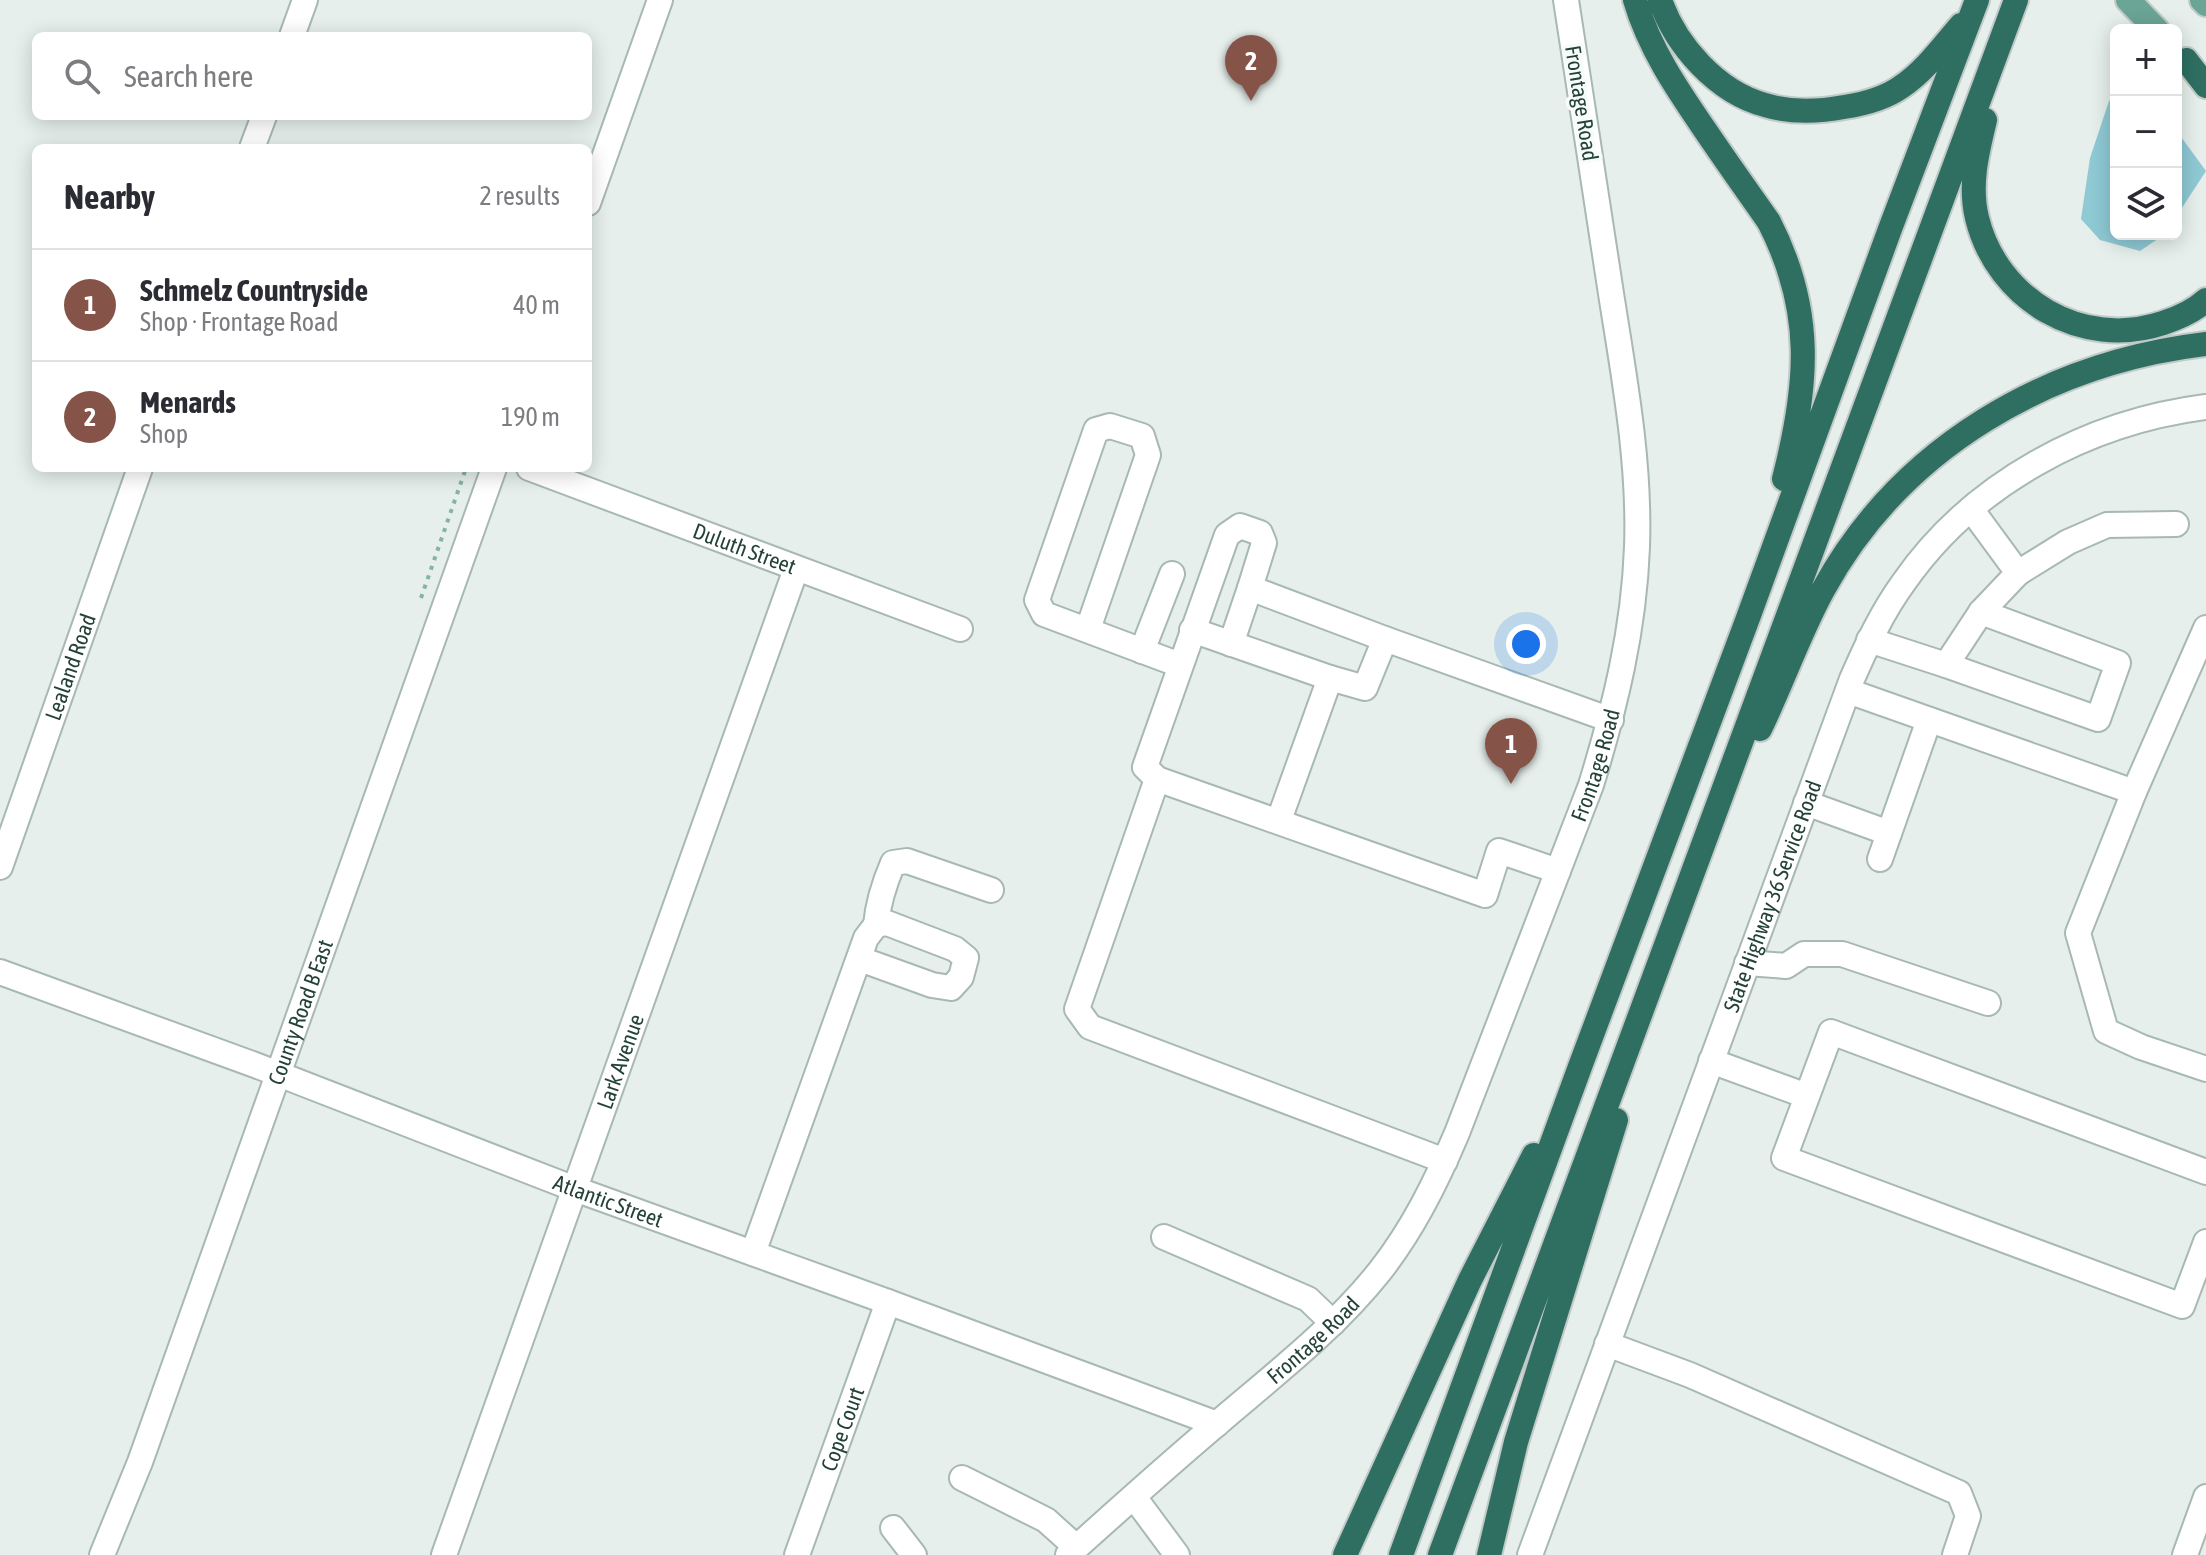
<!DOCTYPE html>
<html lang="en">
<head>
<meta charset="utf-8">
<style>
	:root { --surface:#fff; --page:#f2f2f3; --text:#2b2b33; --muted:#7c7c81; --line:#e1e1e2; --accent:#855347 }
	body { margin:0; font-family:"Asap Condensed",sans-serif; background:var(--page); color:var(--text) }
	.controls { position:absolute; right:24px; top:24px; display:grid; overflow:hidden; border-radius:12px; box-shadow:0 4px 20px #0003 }
	.controls button { width:72px; height:72px; display:grid; place-items:center; padding:0; border:0; border-bottom:2px solid var(--line); background:var(--surface); color:var(--text); font:40px sans-serif }
	.you { position:absolute; left:1526px; top:644px; width:28px; height:28px; margin:-20px; border:6px solid #fff; border-radius:50%; background:#1a73e8; box-shadow:0 0 0 12px #1a73e833 }
	.badge { display:grid; place-items:center; width:52px; height:52px; border-radius:50%; background:var(--accent); color:#fff; font-size:26px; font-weight:700 }
	.pin { position:absolute; translate:-50% -66px; filter:drop-shadow(0 2px 4px #0008) }
	.pin::after { content:''; position:absolute; top:42px; width:28px; height:24px; background:inherit; clip-path:polygon(0 0,100% 0,50% 100%) }
	.list { margin:0; padding:0; list-style:none }
	h2 { display:flex; justify-content:space-between; align-items:center; height:104px; margin:0; padding:0 32px; font-size:34px }
	h2 small { font-size:26px; font-weight:400; color:var(--muted) }
	.list li { display:grid; grid-template-columns:52px 1fr auto; gap:24px; align-items:center; box-sizing:border-box; height:112px; padding:0 32px; border-top:2px solid var(--line) }
	.list b { display:block; font-size:30px; white-space:nowrap }
	.list p { margin:0; font-size:26px; white-space:nowrap; color:var(--muted) }
	.list em { font-size:26px; font-style:normal; color:var(--muted) }
	.icon { flex:none; width:44px; height:44px; fill:none; stroke:currentColor; stroke-width:2; stroke-linecap:round; stroke-linejoin:round }
	.map { position:relative; flex:none; width:2206px; height:1555px; overflow:hidden }
	.search { position:absolute; background:var(--surface); box-shadow:0 4px 20px #0003; left:32px; top:32px; width:560px; height:88px; display:flex; align-items:center; gap:20px; box-sizing:border-box; padding:0 28px; border-radius:12px; color:var(--muted); font-size:30px }
	.panel { position:absolute; background:var(--surface); box-shadow:0 4px 20px #0003; left:32px; top:144px; width:560px; height:328px; border-radius:12px }
	.map>svg:first-child { display:block }
	.water { fill:#8ec9d4 }
	.lines { fill:none; stroke-linecap:round; stroke-linejoin:round }
	.minor-casing { stroke:#a8b8b2; stroke-width:28 }
	.major-casing { stroke:#c2cac8; stroke-width:28 }
	.highway-casing { stroke:#c2cac8; stroke-width:28 }
	.path { stroke:#86b3a5; stroke-width:4; stroke-dasharray:4 6; stroke-linecap:butt }
	.minor { stroke:#fff; stroke-width:24 }
	.major { stroke:#6aa596; stroke-width:24 }
	.highway { stroke:#2f6f62; stroke-width:24 }
	.labels { text-anchor:middle; stroke-width:7; stroke-linejoin:round; paint-order:stroke }
	.street-label { font-size:22px; fill:#24423a; stroke:#f7fbf9 }
</style>
</head>
<body>
<div class="map">
<svg width="2206" height="1555" viewBox="0 0 2206 1555">
	<rect width="100%" height="100%" fill="#e6efeb"/>
	<path class="water" d="M2116,97v137h49l-25,17 -40,-11 -19,-21 9,-61 19,-57z
		M2176,130l30,41 -30,46z"/>
	<g class="lines">
		<g class="minor-casing">
			<g id="minor">
				<path d="M292,36l13,-36"/>
				<path d="M252,148l12,-32"/>
				<path d="M588,203l72,-203"/>
				<path id="s1" d="M529,468l431,161"/>
				<path d="M2018,573l50,-31 39,-17 69,-1"/>
				<path d="M1088,629l60,-174 -6,-19 -32,-10 -14,4 -59,170 7,14 136,51"/>
				<path d="M1192,630l138,48 35,10 20,-49"/>
				<path d="M1869,640l77,25 35,-53 37,-39 -47,-64"/>
				<path d="M1231,644l19,-56"/>
				<path d="M1142,651l30,-77"/>
				<path d="M1946,665l152,54 20,-56 -137,-51"/>
				<path d="M1848,691l286,101 72,-164"/>
				<path d="M1157,779l-80,230 13,18 355,134"/>
				<path d="M2134,792l-56,141 28,98 35,16 65,22"/>
				<path d="M1806,803l83,30"/>
				<path d="M1279,820l51,-142"/>
				<path d="M1880,859l49,-139"/>
				<path id="s2" d="M0,867l140,-399"/>
				<path d="M1558,871l-59,-20 -14,44 -328,-116 -12,-12 82,-232 13,-9 20,7 4,10 -14,45 135,51 226,81"/>
				<path d="M876,925c2,-23 8,-41 17,-62l14,-2 84,29"/>
				<path d="M1747,963l39,3 18,-12h38l146,49"/>
				<path id="s3" d="M0,972l255,93 320,124 313,113 329,122"/>
				<path d="M1711,1061l96,35"/>
				<path d="M2206,1172l-375,-140 -47,126 398,148 24,-64"/>
				<path d="M1164,1237l144,62 25,24"/>
				<path d="M753,1253l113,-315 10,-13 11,-2 68,26 11,9 -5,19 -10,11 -19,-3 -72,-26"/>
				<path d="M1607,1344l83,31 269,118 9,23 -13,39"/>
				<path d="M962,1478l84,42 30,27"/>
				<path d="M1134,1497l43,58"/>
				<path d="M893,1528l21,27"/>
				<path id="s4" d="M102,1555l38,-93 354,-994"/>
				<path id="s5" d="M444,1555l352,-986"/>
				<path id="s6" d="M797,1555l91,-253"/>
				<path id="s7" d="M1068,1555c50,-45 100,-90 151,-133 56,-48 115,-93 161,-151 33,-42 56,-89 77,-138l134,-348c24,-78 43,-155 46,-238 3,-83 -12,-165 -25,-247 -15,-100 -30,-200 -46,-300"/>
				<path id="s8" d="M1530,1555l322,-876c15,-34 30,-67 52,-97 69,-99 184,-160 302,-175"/>
				<path d="M2185,1555l21,-58"/>
			</g>
		</g>
		<g class="major-casing">
			<path id="major" d="M2128,0l29,30
				M2202,0l4,4"/>
		</g>
		<g class="highway-casing">
			<path id="highway" d="M1635,0c14,48 42,89 70,130 21,31 43,62 64,92 46,90 39,163 15,257
				M1660,0c16,46 57,92 105,105 26,8 52,7 79,2 20,-3 40,-8 57,-20 24,-16 41,-40 60,-62
				M2186,60l20,26
				M1985,120c-8,33 -16,65 -8,98 20,82 105,132 186,105 15,-5 31,-12 43,-23
				M1760,729c22,-45 39,-95 63,-139 78,-143 224,-227 383,-246
				M1345,1555l125,-275 64,-125
				M1401,1555l180,-491 167,-446 142,-389 87,-229
				M1440,1555l576,-1555
				M1489,1555l27,-113 100,-322"/>
		</g>
		<path class="path" d="M421,598l45,-130"/>
		<use href="#minor" class="minor"/>
		<use href="#major" class="major"/>
		<use href="#highway" class="highway"/>
	</g>
	<g class="labels">
		<g class="street-label">
			<text transform="translate(1582 103) rotate(81)" y="8">Frontage Road</text>
			<text dy="8" stroke="none"><textPath href="#s1" startOffset="230">Duluth Street</textPath></text>
			<text dy="8" stroke="none"><textPath href="#s2" startOffset="212">Lealand Road</textPath></text>
			<text dy="8" stroke="none"><textPath href="#s7" startOffset="974">Frontage Road</textPath></text>
			<text dy="8" stroke="none"><textPath href="#s8" startOffset="702">State Highway 36 Service Road</textPath></text>
			<text dy="8" stroke="none"><textPath href="#s4" startOffset="578">County Road B East</textPath></text>
			<text dy="8" stroke="none"><textPath href="#s5" startOffset="524">Lark Avenue</textPath></text>
			<text dy="8" stroke="none"><textPath href="#s3" startOffset="650">Atlantic Street</textPath></text>
			<text dy="8" stroke="none"><textPath href="#s7" startOffset="326">Frontage Road</textPath></text>
			<text dy="8" stroke="none"><textPath href="#s6" startOffset="134">Cope Court</textPath></text>
		</g>
	</g>
</svg>
<div class="controls">
<button>+</button>
<button>−</button>
<button><svg class="icon" aria-label="layers" viewBox="0 0 24 24"><path d="M12 4l9 5-9 5-9-5zM3 14l9 5 9-5"/></svg></button>
</div>
<div class="you"></div>
<div class="pin badge" style="left:1511px;top:784px">1</div>
<div class="pin badge" style="left:1251px;top:101px">2</div>
<div class="search"><svg class="icon" aria-label="search" viewBox="0 0 24 24"><circle cx="10" cy="10" r="6"/><path d="M15 15l6 6"/></svg>Search here</div>
<section class="panel">
<h2>Nearby<small>2 results</small></h2>
<ul class="list">
<li><span class="badge">1</span><div><b>Schmelz Countryside</b><p>Shop · Frontage Road</p></div><em>40 m</em></li>
<li><span class="badge">2</span><div><b>Menards</b><p>Shop</p></div><em>190 m</em></li>
</ul>
</section>
</div>
</body>
</html>
